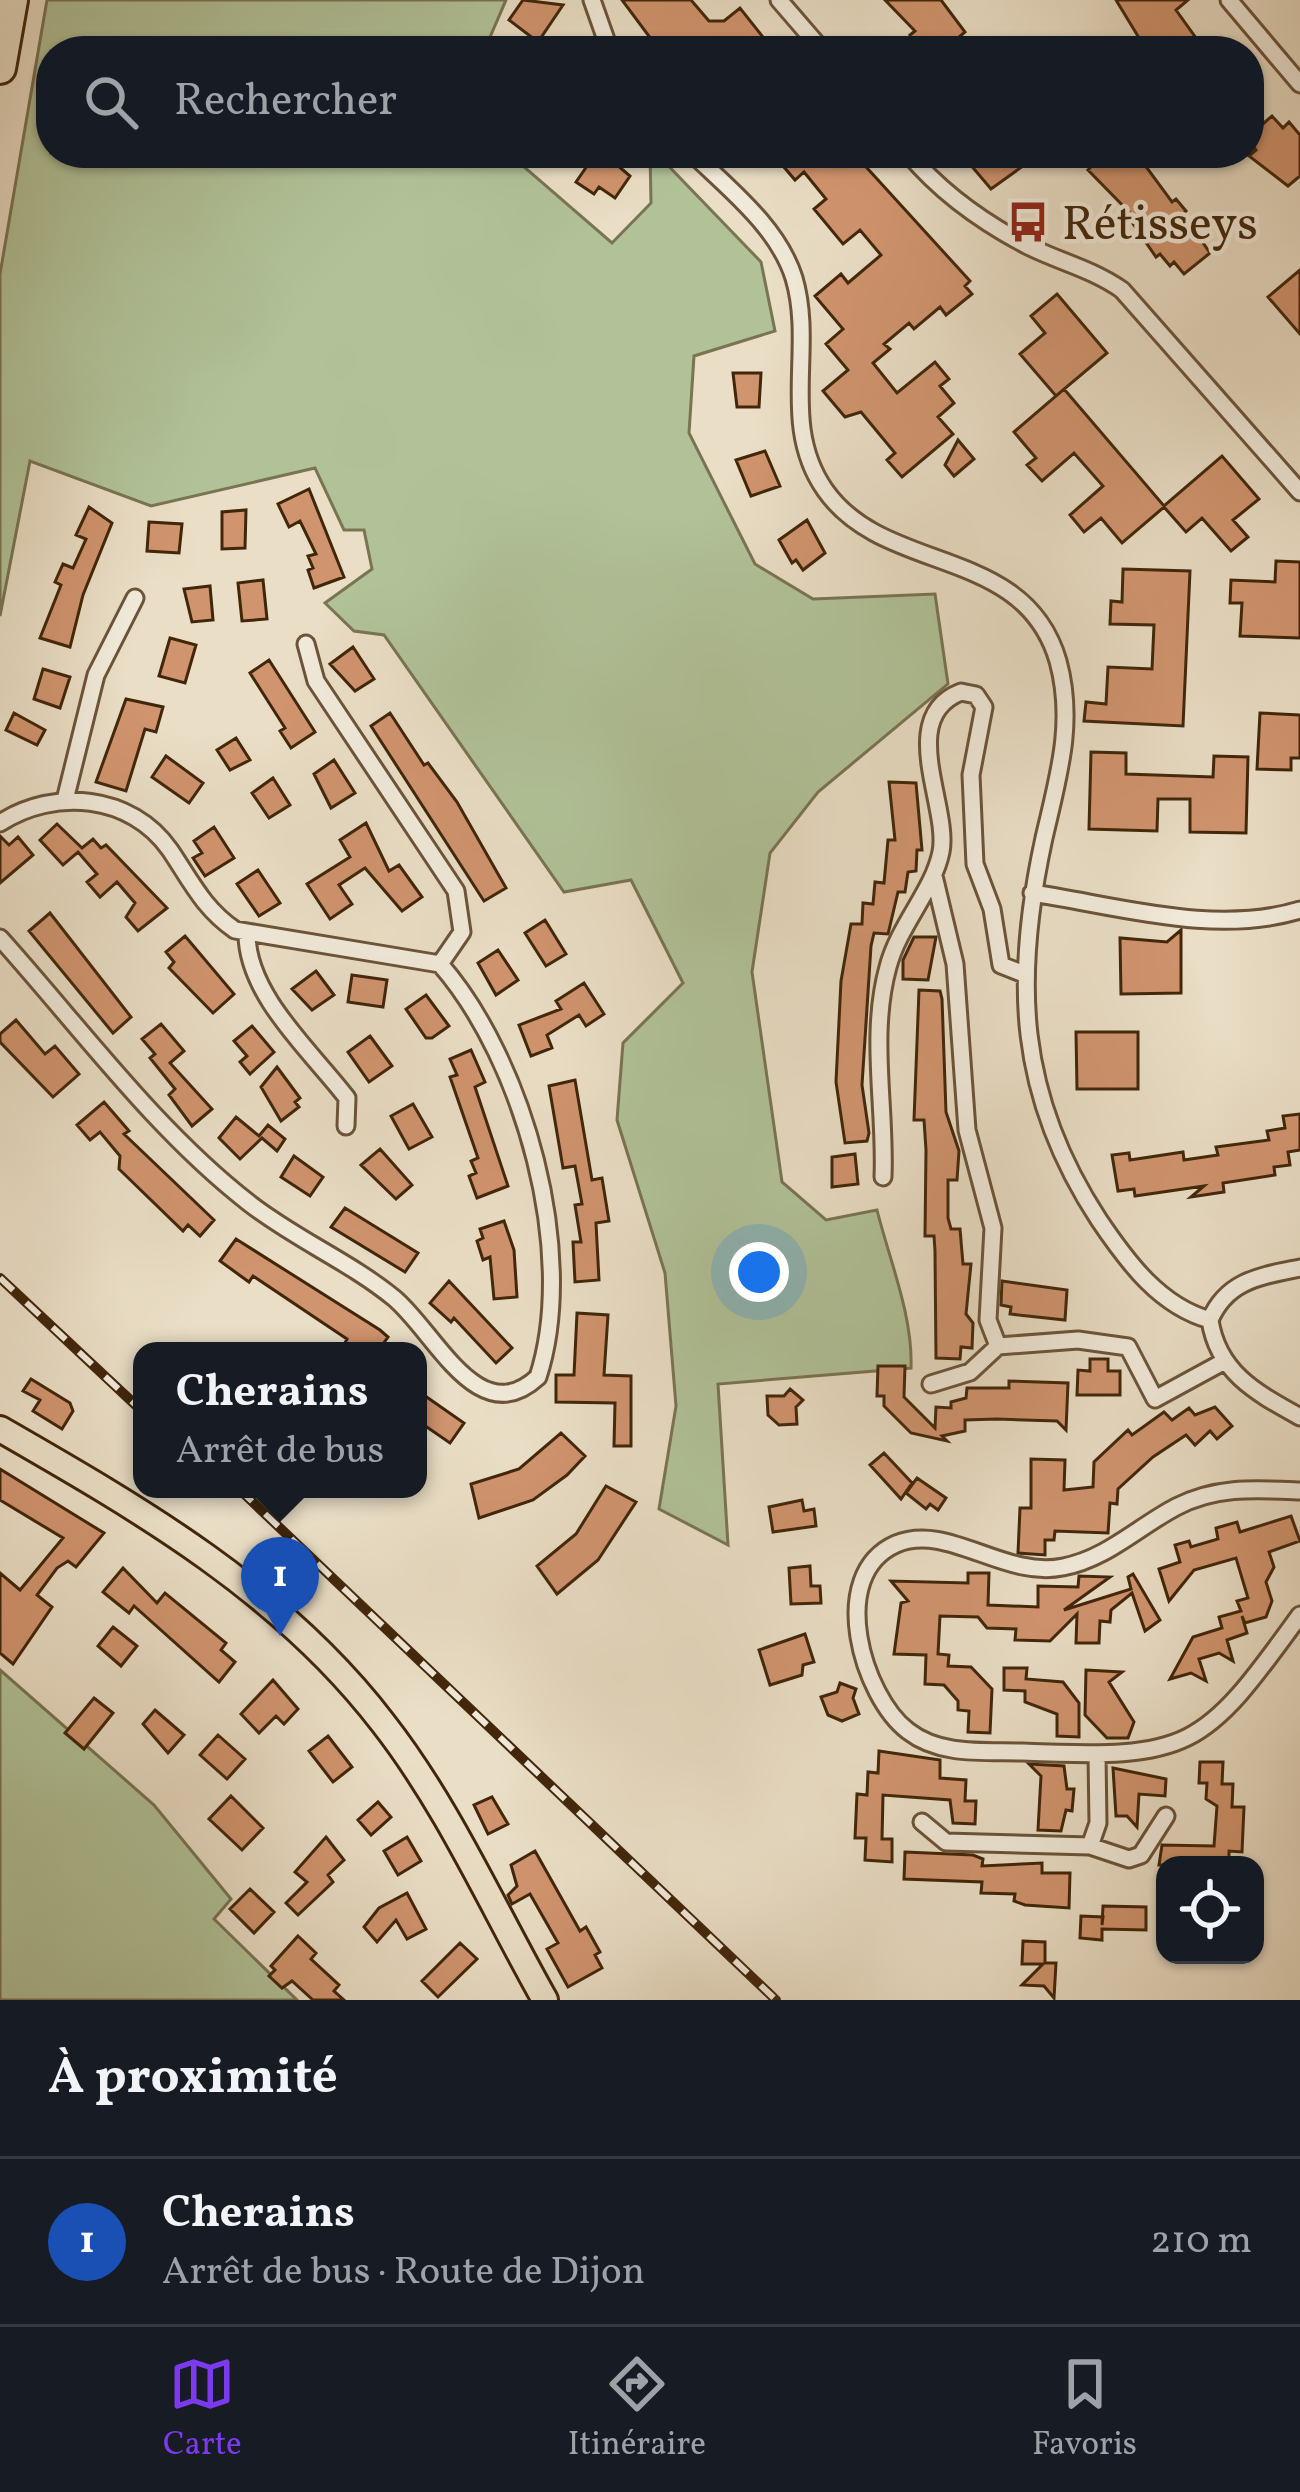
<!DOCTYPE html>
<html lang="fr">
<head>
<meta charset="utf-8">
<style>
	:root { --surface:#171b24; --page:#242831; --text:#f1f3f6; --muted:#9ea1a6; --line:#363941; --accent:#7c3aed }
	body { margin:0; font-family:Vollkorn,serif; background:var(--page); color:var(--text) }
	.controls { position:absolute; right:36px; bottom:36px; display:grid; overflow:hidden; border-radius:24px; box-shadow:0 3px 9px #0004 }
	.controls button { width:108px; height:108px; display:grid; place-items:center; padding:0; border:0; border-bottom:3px solid var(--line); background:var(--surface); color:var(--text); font:60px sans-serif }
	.you { position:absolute; left:759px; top:1272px; width:42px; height:42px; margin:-30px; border:9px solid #fff; border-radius:50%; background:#1a73e8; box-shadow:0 0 0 18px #1a73e833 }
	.badge { display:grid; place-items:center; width:78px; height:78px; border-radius:50%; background:var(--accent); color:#fff; font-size:39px; font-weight:700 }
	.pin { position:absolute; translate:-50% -99px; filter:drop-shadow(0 3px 6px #0008) }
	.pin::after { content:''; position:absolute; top:63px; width:42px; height:36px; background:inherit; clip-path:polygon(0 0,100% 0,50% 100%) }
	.popup { position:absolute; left:133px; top:1342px; width:294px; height:156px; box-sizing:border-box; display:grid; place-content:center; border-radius:24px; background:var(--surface); filter:drop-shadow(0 3px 9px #0005); font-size:39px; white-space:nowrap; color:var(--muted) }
	.popup b { font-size:45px; color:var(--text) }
	.popup::after { content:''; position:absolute; left:50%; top:100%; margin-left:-24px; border:24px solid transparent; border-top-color:var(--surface) }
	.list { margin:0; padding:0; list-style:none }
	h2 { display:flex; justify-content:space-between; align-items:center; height:156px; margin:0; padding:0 48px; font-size:51px }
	h2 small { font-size:39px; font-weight:400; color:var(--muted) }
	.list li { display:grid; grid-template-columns:78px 1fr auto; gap:36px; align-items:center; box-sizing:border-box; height:168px; padding:0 48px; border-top:3px solid var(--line) }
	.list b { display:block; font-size:45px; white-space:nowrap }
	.list p { margin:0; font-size:39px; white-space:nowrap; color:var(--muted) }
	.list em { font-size:39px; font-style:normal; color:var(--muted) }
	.icon { flex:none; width:66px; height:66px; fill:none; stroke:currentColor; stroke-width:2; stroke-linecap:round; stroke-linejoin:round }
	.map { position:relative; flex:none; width:1300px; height:2000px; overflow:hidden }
	.search { position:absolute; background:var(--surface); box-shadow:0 3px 9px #0004; left:36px; right:36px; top:36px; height:132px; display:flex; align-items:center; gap:30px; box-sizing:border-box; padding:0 42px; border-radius:48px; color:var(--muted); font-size:45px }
	.sheet { height:324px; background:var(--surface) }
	nav { display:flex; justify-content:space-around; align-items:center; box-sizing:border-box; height:168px; border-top:3px solid var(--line); background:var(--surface); font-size:33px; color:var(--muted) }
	nav a { display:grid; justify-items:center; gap:6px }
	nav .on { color:var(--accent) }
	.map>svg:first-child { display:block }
	.green { fill:#b1c299; stroke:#797452; stroke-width:3 }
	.building { fill:#d0946e; stroke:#41260a; stroke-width:3 }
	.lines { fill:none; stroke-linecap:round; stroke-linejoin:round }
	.street-casing { stroke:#6b5439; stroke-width:21 }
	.primary-casing { stroke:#41260a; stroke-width:30 }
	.highway-casing { stroke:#41260a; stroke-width:36 }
	.street { stroke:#f1eada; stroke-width:15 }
	.primary { stroke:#eadec6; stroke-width:24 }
	.highway { stroke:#eadec6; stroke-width:30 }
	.rail-casing { stroke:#41260a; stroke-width:10 }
	.rail { stroke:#f1eada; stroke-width:6; stroke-dasharray:18; stroke-linecap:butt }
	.labels { text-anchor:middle; stroke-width:9; stroke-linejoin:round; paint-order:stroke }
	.poi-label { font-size:48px; fill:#41260a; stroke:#f1eada; text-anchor:start }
</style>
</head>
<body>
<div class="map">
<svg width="1300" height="2000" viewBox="0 0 1300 2000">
	<rect width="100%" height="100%" fill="#eadec6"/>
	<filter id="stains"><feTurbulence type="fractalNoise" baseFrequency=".00167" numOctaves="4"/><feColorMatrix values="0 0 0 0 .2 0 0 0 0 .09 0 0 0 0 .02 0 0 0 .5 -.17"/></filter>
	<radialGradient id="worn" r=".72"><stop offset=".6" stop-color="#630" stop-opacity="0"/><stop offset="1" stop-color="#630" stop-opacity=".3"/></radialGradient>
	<path class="green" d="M47,0h459l-22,51h-433v102h457l104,90 39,-40 -1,-50h6l105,109 14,69 -81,25 -5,77 66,131 58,35 122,-5 13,90 -130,108 -48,61 -18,119 30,210 44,38 51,-10c13,52 36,106 34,158l-193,16 10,161 -69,-36 17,-103 -11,-133 -48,-153 6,-77 60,-60 -52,-103 -67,12 -180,-257 -30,-4 -29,-28 47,-34 -8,-39h-20l-29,-62 -164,38 -121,-45 -30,155v-342z
		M0,1670l154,135 77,94 -17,20 83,81h-297z"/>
	<path class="building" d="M523,0l40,5 -25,37 -29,-22z
		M622,0h69l18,21h15l16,-13 34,43h-114z
		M885,0h56l24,32 -22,19h-21l-12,-16 5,-4z
		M1116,0h72l-12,10 25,35 -8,6h-46z
		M1249,104l15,19 8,-7 11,12 6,-6 11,13v41l-12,10 -39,-30 7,-6 -7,-9z
		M603,153l27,23 -15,22 -16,-11 -5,7 -18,-12 18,-26z
		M772,153h72l8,10 6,-5 112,123 -5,5 7,8 -26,21 -6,-8 -26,22 -5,-6 -25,21 6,5 -17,14 24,30 38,-31 14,17 -9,7 14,17 -16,14 15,17 -51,43 -15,-17 8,-7 -34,-41 -16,5 -22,-26 25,-21 -22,-26 17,-15 -28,-33 26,-22 7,9 33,-28 -21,-25 -17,14 -29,-35 12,-10 -22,-27 -9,8z
		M982,153h59l-50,36 -22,-26z
		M1079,153h57l36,49 4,-3 10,12 -3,3 27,39 -26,21 -10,-12 -4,4 -10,-12 -4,3 -27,-39 3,-3 -44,-45 3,-3z
		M1300,270v64l-32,-37z
		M1057,294l50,59 -51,43 -36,-42 25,-21 -14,-17z
		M733,373h28l-2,34h-22z
		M1064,389l100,117 58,-50 37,43 -26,21 15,17 -17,14 -29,-33 -16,14 -22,-25 -42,36 -21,-25 -17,14 -14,-17 33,-29 -29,-33 -32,28 -15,-16 9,-7 -22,-26z
		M958,440l16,19 -20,17 -9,-11z
		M765,451l15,35 -29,10 -15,-36z
		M309,489l35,88 -30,11 -6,-18 5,-2 -5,-12 8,-2 -16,-33 -11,6 -11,-23z
		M89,507l23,16 -29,72 -13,52 -30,-9 21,-53 -6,-3 8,-18 10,4 13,-29 -10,-4z
		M246,510l-1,38 -23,1v-37z
		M807,520l18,33 -22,17 -7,-10 -4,3 -13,-23z
		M149,522l33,2 -3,29 -32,-2z
		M1276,561l24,1v76l-60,-2 2,-33h-12l1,-23 44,2z
		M1123,569l67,2 -7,155 -99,-5 2,-19 20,2 2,-37 44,2 2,-44 -44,-1 1,-23 11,1z
		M263,580l4,39 -25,2 -4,-38z
		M210,586l3,34 -21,2 -8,-33z
		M170,638l26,7 -11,38 -26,-7z
		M353,647l21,32 -19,12 -25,-27z
		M269,660l46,72 -24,16 -11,-17 5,-3 -35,-55z
		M43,669l27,8 -10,31 -26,-9z
		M126,699l37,8 -7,25 -11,-3 -19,62 -30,-9z
		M14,713l31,17 -8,15 -31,-15z
		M390,713l34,52 4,-2 29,39 49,86 -22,13 -113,-175z
		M1260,713l40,2v43h-9v12l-34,-1z
		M236,738l14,22 -20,10 -13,-20z
		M1091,752l35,1v21l87,3 1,-21 34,1 -2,76 -56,-1v-33h-32l-1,32 -68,-2z
		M166,756l37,27 -14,20 -37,-26z
		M334,760l21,33 -24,15 -17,-34z
		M273,778l17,27 -21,13 -17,-25z
		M889,782l27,1 6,67h-5l-1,21 -8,1 -3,20h-7l-10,42 -14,-1 -3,13 -9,139 7,48 -2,8 -22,2 -9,-61 5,-101 10,-57h11l1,-21 10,1 2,-22 9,1 4,-43h7z
		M366,823l23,48 10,-6 23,32 -20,14 -37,-43 -26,17 13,19 -22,15 -23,-35 43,-27 -10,-17z
		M57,824l25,24 11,-9 8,9 5,-3 61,63 -29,23 -12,-14 9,-14 -18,-21 -17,15 -13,-15 10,-8 -19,-22 -15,13 -23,-25z
		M214,827l20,31 -29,18 -12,-18 9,-5 -8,-12z
		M0,836l9,9 9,-8 15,18 -33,28z
		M258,870l22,33 -21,13 -22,-32z
		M50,913l81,104 -18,16 -84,-102z
		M545,920l21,34 -20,12 -21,-33z
		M1181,930v63l-60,1 -1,-56 47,4z
		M185,936l49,58 -21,19 -44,-45 5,-6 -8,-10z
		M914,937h22l-8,43 -25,-1v-19z
		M498,950l20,30 -22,15 -18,-32z
		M316,971l18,24 -22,15 -20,-21z
		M352,975l35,5 -4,27 -35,-5z
		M584,983l20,31 -18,12 -7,-11 -32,20 5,13 -21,8 -12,-31 42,-16 -5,-8z
		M919,990l21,1 2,8 4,113 13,39 -2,29h-9v38l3,11h9l3,35h8l-5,50 7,9 -1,25 -11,-1 -1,12 -24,-1 -1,-107 -1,-15h-9l1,-86 -2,-30h-10z
		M426,995l23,31 -17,12h-6l-20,-29z
		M16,1020l29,34 10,-8 24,28 -26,23 -53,-55v-8z
		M161,1024l23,27 -14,12 42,46 -20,17 -23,-31 6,-6 -25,-31 5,-4 -13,-15z
		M252,1026l22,26 -24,22 -10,-12 7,-6 -13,-15z
		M1076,1032h62v57h-61z
		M370,1036l22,30 -23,16 -21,-30z
		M471,1050l14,32 -10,5 33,99 -31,12 -8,-22 7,-3 -5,-12 7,-3 -28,-81 7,-2 -7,-16z
		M277,1067l23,31 -5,4 4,5 -18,14 -20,-34z
		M575,1080l17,100 10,-2 7,43 -13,2 3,57 -24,2 -2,-40h8l-6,-37 7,-1 -7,-38 -12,2 -14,-82z
		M104,1102l25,29 -5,3 90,86 -14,16 -12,-11 -5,6 -64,-62 1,-13 -20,-24 -10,8 -13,-15z
		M413,1104l19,33 -23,12 -18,-33z
		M1300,1114v36l-12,2 2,13 -16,2 1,8 -52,8 1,9 -33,5 13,-11 -69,10 -1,-7 -16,2 -6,-36 17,-2 1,7 53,-8 1,8 34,-5 -2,-8 53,-7 -2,-9 18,-3 -2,-12z
		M236,1117l23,19 9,-11 17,14 -8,12 -15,-13 -22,21 -21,-21z
		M380,1149l32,36 -16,14 -35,-34z
		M855,1154l3,30 -26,3v-30z
		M294,1156l29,21 -13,19 -29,-19z
		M345,1208l73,45 -13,19 -74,-45z
		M504,1221l10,29 3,47 -23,2 -4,-42 -7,3 -6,-19 6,-3 -3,-9z
		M236,1239l144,91 8,7 -10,14h-22l-11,-8 2,-4 -94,-63 -4,6 -29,-21z
		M449,1281l63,67 -16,15 -42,-45 -3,4 -21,-19z
		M1002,1281l65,9 -2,30 -55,-6 1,-7 -10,-2z
		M577,1313l31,2 -4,60 27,1v70h-17l1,-43 -59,-1v-27h18z
		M1090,1359h18v12h12v24h-43l1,-25 12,1z
		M878,1366h27l-1,31 31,31 1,-21 15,1v-6l15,-4 1,-10h42v-7l59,2 -2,47 -9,-9 -60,-2 -32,1v11l-23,5 5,5 -36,-8 -27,-27v-10h-7z
		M31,1379l39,24 3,8 -11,18 -29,-18 7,-11 -17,-9z
		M790,1389l13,11 -7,7 1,17 -18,1 -11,-10 -1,-19h17z
		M418,1391l46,32 -14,20 -32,-22z
		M1215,1407l17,19 -15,13 -7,-8 -15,14 -9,-10 -33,22 -35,32 -1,15 -7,-1 -2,30 -53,-2 -1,9h-9v15l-27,-2 2,-45h11v-49l34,1 -1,30 29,-3 1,-25 34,-32 4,5 32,-23 8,8 17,-12 6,7z
		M561,1433l24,23 -18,19 -34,25 -54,18 -8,-34 48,-15z
		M884,1453l28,30 -11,16 -31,-34z
		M0,1469l104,64 -28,34 -8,-6 -11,7 -20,27 15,12 -39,57 -13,-11v-80l20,17 43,-52 -63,-38z
		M917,1478l29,20 -8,12 -8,-6 -4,5 -20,-16z
		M606,1486l30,16 -38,58 -41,34 -20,-28 39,-32z
		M802,1500l2,11 10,-2 2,17 -43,6 -4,-25z
		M1291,1516l9,25 -31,11 5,15 -8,15 6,19 -6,16 -21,6 -3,-7 5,17 -20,7 6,21 -14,-8 -20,6 7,22 -15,-8 -21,6 23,-42 29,-9 -3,-11 22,-6 -4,-10 11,-3 -12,-40 -42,12 -25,31 -10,-32 21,-7 -5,-17 14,-4 2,6 27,-8 -2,-11 21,-6 3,10z
		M810,1566l1,20h9l1,17 -30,1 -2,-36z
		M123,1568l34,35 8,-10 61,50 -5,7 14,12 -16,20 -85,-76 -5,7 -26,-21z
		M968,1573h21l-1,32 50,2v-21l40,1 1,-11 31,1 -46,33 67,-21 -3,-12 5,-3 27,46 -15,11 -13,-38 -21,17 -1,12 -10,-1 -1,22h-23l1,-29 -27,27 -35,-1 1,-11 -29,-1 -9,-11 -38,-1 -2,38 11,1 -1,11 23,1 21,22 -2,44 -22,-1 1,-21 -11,-1v-9l-14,-16 -19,-1 1,-29 -32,-1 7,-51 7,-2 -17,-20 77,2z
		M113,1627l24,19 -16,20 -23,-20z
		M805,1634l9,28 -11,3 -1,10 -32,10 -11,-35z
		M1004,1668h23l-1,11 37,3 16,21v34l-22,-1v-22l-32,-12v-11l-21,-1z
		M1086,1670l36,2 -13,10 25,40 -6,16h-21l-22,-23z
		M273,1680l25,29 -14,15 -8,-8 -17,17 -18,-19z
		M840,1683l16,6 -3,9 6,16 -17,7 -14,-6 -7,-18 16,-5z
		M94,1698l19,15 -29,36 -19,-16z
		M155,1710l29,25 -16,18 -25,-29z
		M218,1735l27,24 -18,20 -27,-24z
		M328,1736l24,31 -19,15 -24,-31z
		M879,1751l61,9v18l26,2 -1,21h11l-1,23 -22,-1 -3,-23 -67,-5 -1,44h10v23l-27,-2 1,-22h-11l2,-44 10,1 1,-23 10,1z
		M1200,1762h23l-1,22h11l-1,23h12l-2,45 -13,-1v12l-10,2h-60l3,-20 52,1 3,-40 -11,-7 1,-16h-8z
		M1029,1764l35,2 3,23h7l-2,22 -6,-1 -5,21 -23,-1 3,-54z
		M1113,1768l53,11 -1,17 -26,-2 -2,33 -10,-11h-11z
		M231,1796l32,32 -21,22 -33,-31z
		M492,1797l16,27 -20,10 -14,-29z
		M378,1802l13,15 -20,18 -13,-15z
		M326,1837l18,23 -16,15 5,7 -35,33 -12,-12 21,-21 -12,-10z
		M407,1837l14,24 -23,14 -14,-24z
		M535,1851l45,80 6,-4 14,25 -5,3 7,13 -34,19 -21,-38 11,-6 -28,-49 -18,10 -4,-9 9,-9 -6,-21z
		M905,1852l68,3 10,4 -1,7 60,-3v10h28l-1,35 -44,-3 -11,-4 1,-7 -34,-1 1,-11 -78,-3z
		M250,1889l24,23 -20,21 -24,-24z
		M407,1893l19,36 -19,10 -11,-19 -19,22 -13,-15 15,-19z
		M1103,1906l43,1v23l-44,-1v11l-22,-2 1,-22 22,1 -1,8z
		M298,1936l18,17 -5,6 28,26 -5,6 10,9h-31l-21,-19 -10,7 -13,-12 6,-6 -4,-4z
		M1023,1941l22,1v21h11l-2,35 -10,-12 -22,-1 21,-21h-21z
		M460,1943l17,16 -39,38 -16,-16z"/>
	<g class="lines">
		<g class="street-casing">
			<path id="street" d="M592,0l18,51
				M779,0l44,51
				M1229,0l71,84
				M692,153c37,36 86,74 102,125 21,71 -15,146 31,212 60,86 199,54 233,171 17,62 0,116 -14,177 -31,142 -27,257 55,382 29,43 61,86 111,100
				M908,153c33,40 74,69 120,93 32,16 64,23 94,44l178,202
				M306,644l10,37 140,210 6,41 -22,32
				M65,800l31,-125 39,-77
				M0,823c54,-35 131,-29 170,27 21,31 33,58 65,80l205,34c84,96 138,290 98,413 -60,55 -102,-44 -144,-79 -44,-36 -99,-59 -145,-95 -94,-73 -169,-176 -249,-265
				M934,876l21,88 12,166 26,98 -5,92 10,26 80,-6 50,7 27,52 68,-37
				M1032,893c87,13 183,43 268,17
				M247,935c1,61 64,116 100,163l-1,28
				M883,1177c3,-69 -14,-142 5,-210 11,-42 45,-76 53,-115 9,-45 -45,-135 20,-160l15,3 8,12 -13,68 4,89 17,45 9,56 23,9
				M1210,1320c8,53 47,73 90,97
				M1210,1320c17,-40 51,-44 90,-52
				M931,1384l39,-12 28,-26
				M1300,1491c-44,-2 -84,-5 -124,16 -38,20 -70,52 -113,60 -59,12 -116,-45 -167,-23 -70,31 -33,153 12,187 32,25 76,20 114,21 169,7 180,-1 278,-137
				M1097,1755l1,68 -8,23 39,13 12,-4 25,-39
				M922,1822l24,20 144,4"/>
		</g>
		<g class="primary-casing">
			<path id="primary" d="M0,1429c141,81 282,162 383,294 65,83 110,185 162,277"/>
		</g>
		<g class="highway-casing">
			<path id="highway" d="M0,68l12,-68"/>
		</g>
		<use href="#street" class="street"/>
		<use href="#primary" class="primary"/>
		<use href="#highway" class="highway"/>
		<g class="rail-casing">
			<path id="rail" d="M0,1278l142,133
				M239,1489l537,511"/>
		</g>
		<use href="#rail" class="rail"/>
	</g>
	<defs>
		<g id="bus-bare" transform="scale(3.24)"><path d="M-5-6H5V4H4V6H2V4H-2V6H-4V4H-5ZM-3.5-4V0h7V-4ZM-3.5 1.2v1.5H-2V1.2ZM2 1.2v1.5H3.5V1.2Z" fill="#8f2418" stroke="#f1eada" stroke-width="2.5" paint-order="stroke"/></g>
	</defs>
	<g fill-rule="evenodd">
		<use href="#bus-bare" x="1028" y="222"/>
	</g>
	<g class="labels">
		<g class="poi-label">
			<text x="1062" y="239">Rétisseys</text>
		</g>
	</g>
	<rect width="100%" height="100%" filter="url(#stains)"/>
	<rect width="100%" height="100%" fill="url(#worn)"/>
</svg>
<div class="controls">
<button><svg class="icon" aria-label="locate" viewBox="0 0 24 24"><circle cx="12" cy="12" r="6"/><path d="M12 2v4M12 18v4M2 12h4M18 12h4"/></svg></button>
</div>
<div class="you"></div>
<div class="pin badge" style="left:280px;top:1636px;background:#1a4fb4">1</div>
<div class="popup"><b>Cherains</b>Arrêt de bus</div>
<div class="search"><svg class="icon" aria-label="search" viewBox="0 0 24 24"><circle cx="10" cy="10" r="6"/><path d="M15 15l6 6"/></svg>Rechercher</div>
</div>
<section class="sheet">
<h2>À proximité<small></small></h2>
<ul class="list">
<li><span class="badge" style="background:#1a4fb4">1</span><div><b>Cherains</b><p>Arrêt de bus · Route de Dijon</p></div><em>210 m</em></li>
</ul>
</section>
<nav>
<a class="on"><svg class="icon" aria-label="map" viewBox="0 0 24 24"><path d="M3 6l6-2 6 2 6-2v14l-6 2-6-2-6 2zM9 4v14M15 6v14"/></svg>Carte</a>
<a><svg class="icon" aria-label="directions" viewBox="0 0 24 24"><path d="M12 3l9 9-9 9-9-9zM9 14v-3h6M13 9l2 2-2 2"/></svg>Itinéraire</a>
<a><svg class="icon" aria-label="saved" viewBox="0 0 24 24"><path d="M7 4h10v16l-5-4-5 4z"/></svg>Favoris</a>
</nav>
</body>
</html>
